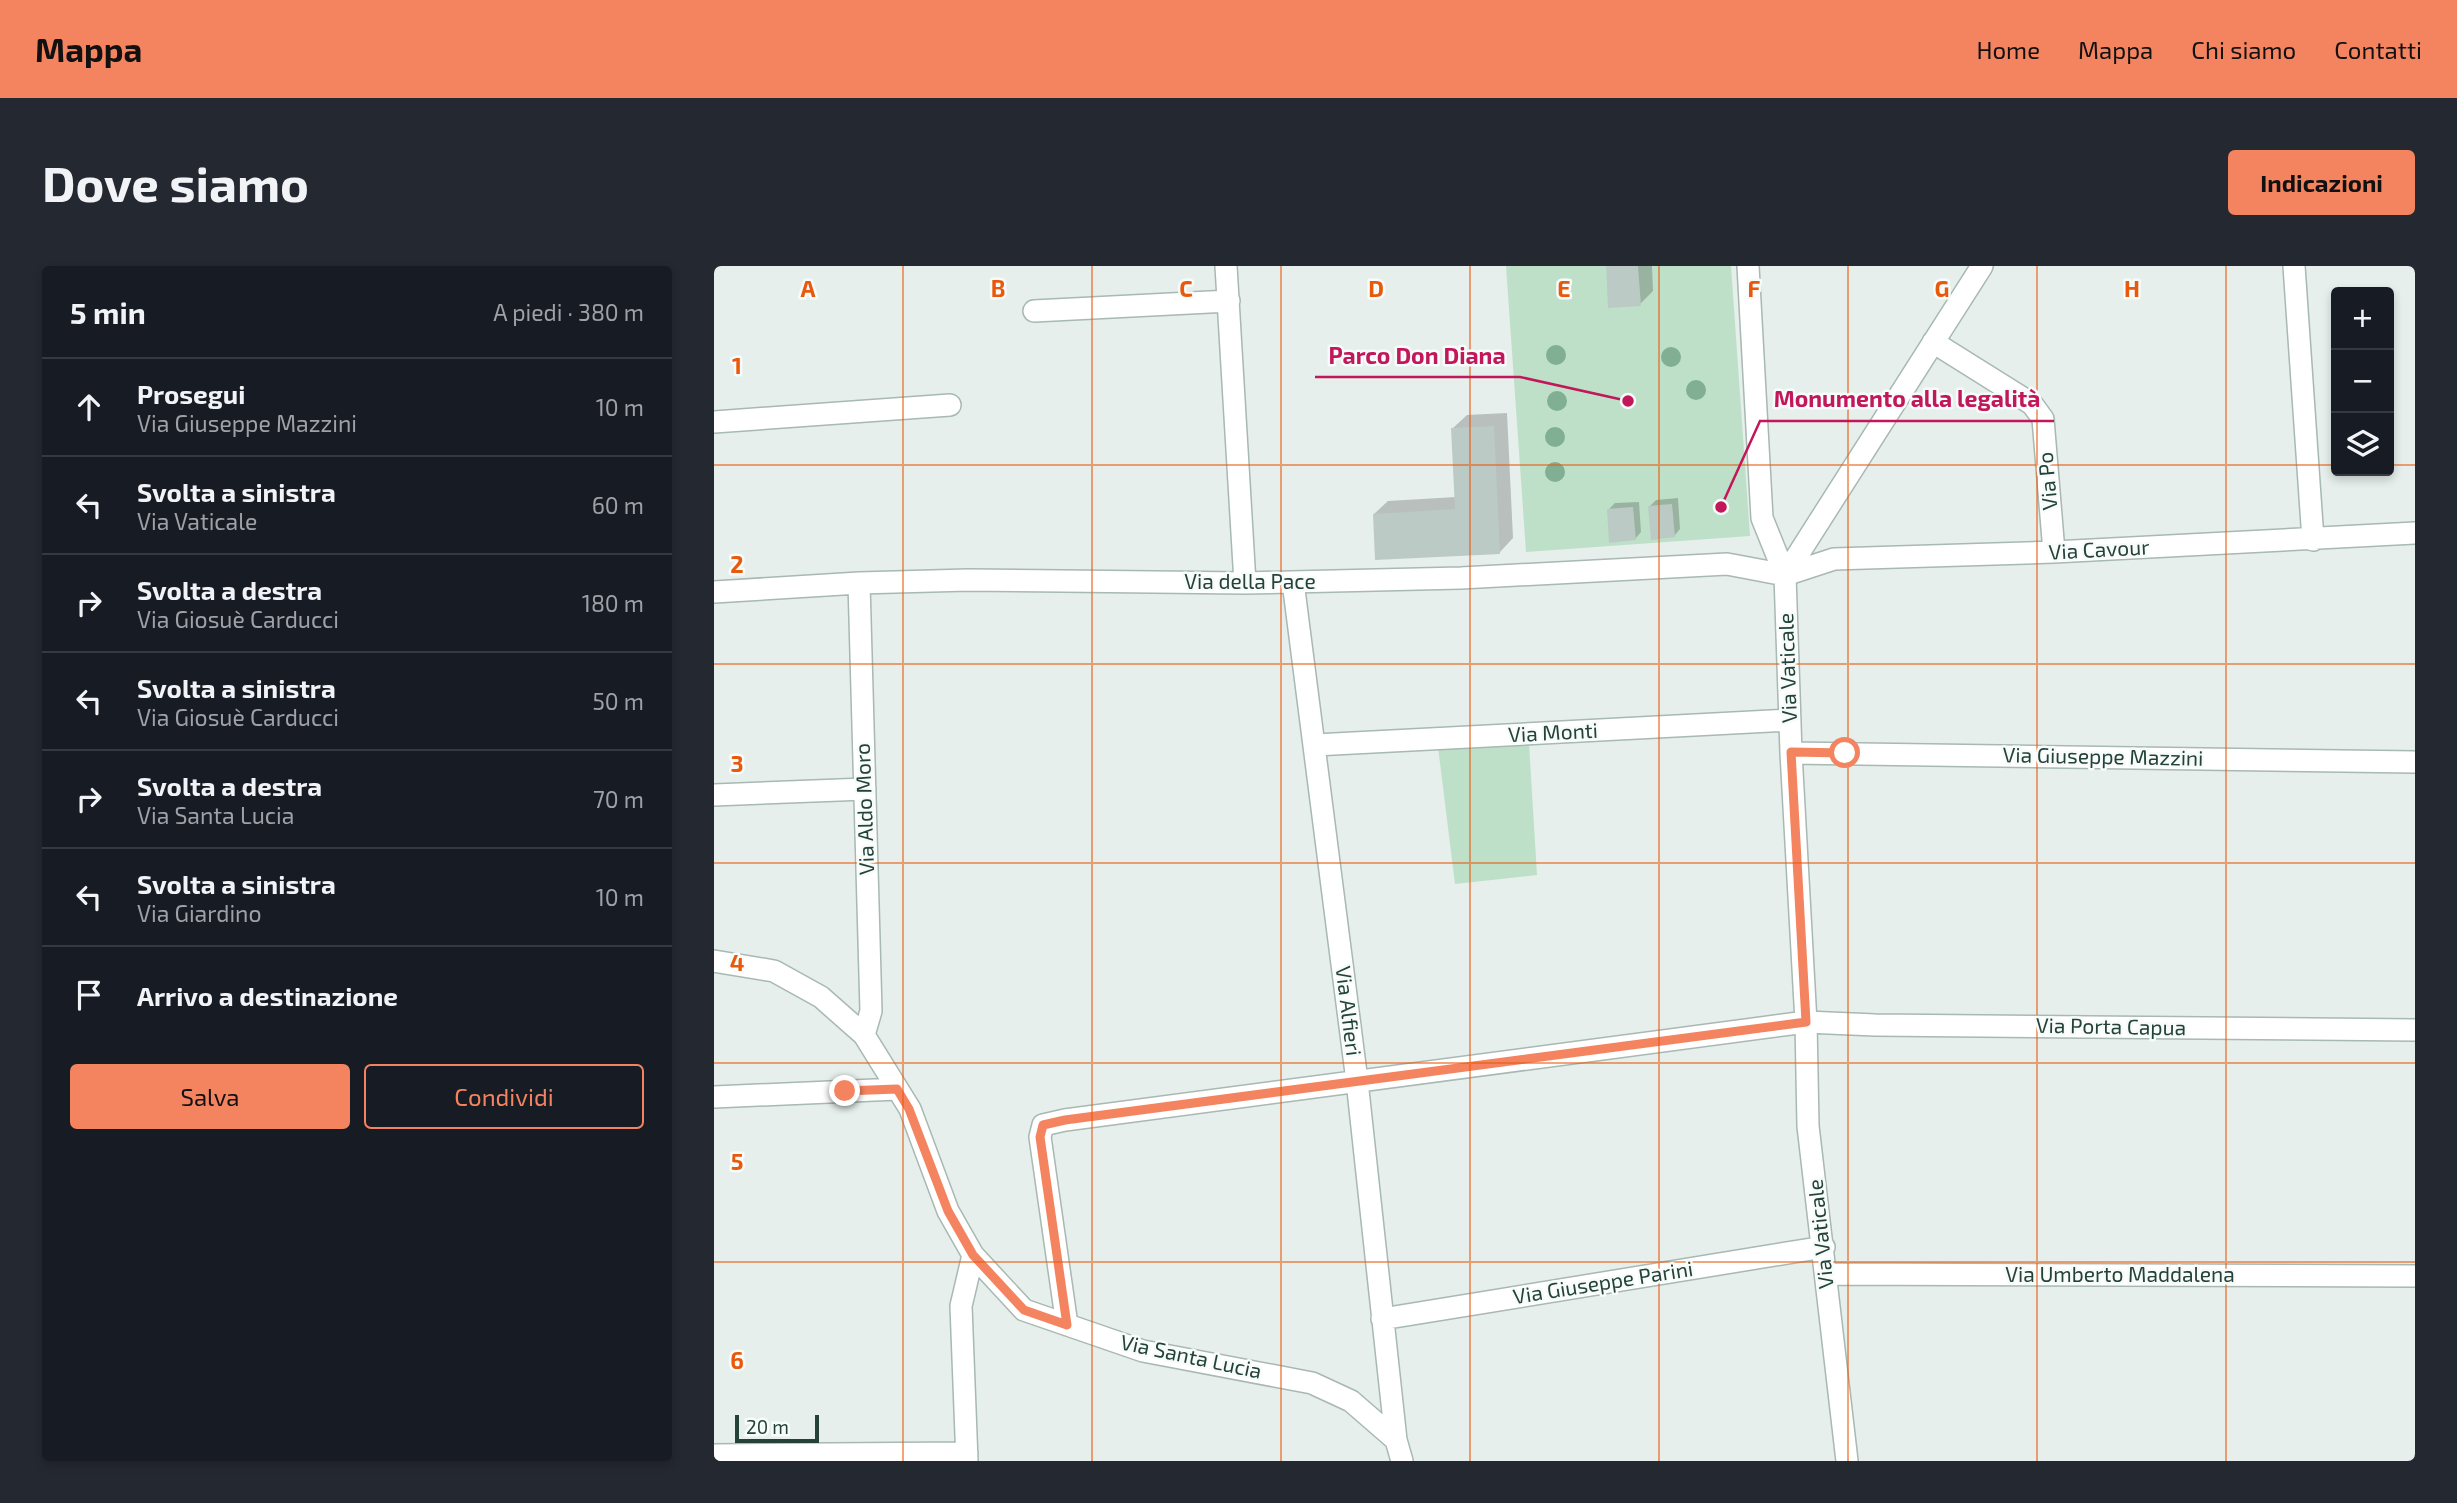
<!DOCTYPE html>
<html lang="it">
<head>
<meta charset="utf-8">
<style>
	:root { --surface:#171b24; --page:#242831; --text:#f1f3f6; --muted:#9ea1a6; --line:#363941; --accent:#f4845f }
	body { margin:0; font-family:"Exo 2",sans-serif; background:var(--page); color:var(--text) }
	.controls { position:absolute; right:21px; top:21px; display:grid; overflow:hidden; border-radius:7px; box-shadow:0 4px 10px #0003 }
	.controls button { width:63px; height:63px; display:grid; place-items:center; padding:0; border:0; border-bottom:2px solid var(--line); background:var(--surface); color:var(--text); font:35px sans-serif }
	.scale { position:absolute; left:21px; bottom:18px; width:84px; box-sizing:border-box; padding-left:7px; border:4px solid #24423a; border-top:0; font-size:19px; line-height:24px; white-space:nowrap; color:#24423a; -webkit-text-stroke:5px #f7fbf9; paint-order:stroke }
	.stop { position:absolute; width:21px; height:21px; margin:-16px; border:5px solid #f4845f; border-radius:50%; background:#fff }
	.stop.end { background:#f4845f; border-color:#fff; box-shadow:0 2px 7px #0008 }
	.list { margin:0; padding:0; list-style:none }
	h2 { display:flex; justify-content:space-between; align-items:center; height:91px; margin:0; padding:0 28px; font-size:30px }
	h2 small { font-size:23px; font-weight:400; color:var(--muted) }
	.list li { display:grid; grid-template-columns:46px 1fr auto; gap:21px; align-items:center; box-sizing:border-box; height:98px; padding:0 28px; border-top:2px solid var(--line) }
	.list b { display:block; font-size:26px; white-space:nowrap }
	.list p { margin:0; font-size:23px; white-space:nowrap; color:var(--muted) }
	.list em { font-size:23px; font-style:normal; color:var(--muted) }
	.actions { display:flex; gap:14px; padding:21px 28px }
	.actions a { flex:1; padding:16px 0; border:2px solid var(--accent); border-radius:7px; text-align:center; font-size:24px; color:var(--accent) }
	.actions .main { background:var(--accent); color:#111 }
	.icon { flex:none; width:38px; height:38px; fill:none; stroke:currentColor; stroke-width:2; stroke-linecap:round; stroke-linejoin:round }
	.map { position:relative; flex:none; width:1701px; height:1195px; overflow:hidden; border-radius:7px }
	header { display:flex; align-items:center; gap:42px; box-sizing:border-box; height:98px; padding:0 35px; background:var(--accent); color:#111 }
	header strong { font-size:33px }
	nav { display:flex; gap:38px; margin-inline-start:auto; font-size:24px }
	.intro { display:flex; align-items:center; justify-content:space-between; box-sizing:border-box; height:168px; padding:0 42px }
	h1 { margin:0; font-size:49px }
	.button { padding:18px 32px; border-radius:7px; background:var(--accent); color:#111; font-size:24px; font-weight:700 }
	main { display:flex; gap:42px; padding:0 42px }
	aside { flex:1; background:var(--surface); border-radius:7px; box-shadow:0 4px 10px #0003 }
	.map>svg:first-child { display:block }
	.green { fill:#bfe0c8 }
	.shadow { fill:#0003 }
	.building { fill:#bbcac4 }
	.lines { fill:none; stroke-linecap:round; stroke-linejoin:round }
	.minor-casing { stroke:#a8b8b2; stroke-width:24 }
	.minor { stroke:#fff; stroke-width:21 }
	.tree { fill:#80af93 }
	.route { stroke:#f4845f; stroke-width:9 }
	.grid { fill:none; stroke:#e8590c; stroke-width:2; stroke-opacity:0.55 }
	.labels { text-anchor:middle; stroke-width:5; stroke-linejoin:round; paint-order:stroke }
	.street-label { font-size:21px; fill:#24423a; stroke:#f7fbf9 }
	.grid-label { font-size:23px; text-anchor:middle; font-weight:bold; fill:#e8590c; stroke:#f7fbf9; stroke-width:5; stroke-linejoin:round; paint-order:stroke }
	.leader { fill:none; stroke:#c2185b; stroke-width:2.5 }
	.callout-dot { fill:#c2185b; stroke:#f7fbf9; stroke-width:2.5 }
	.callout-label { font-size:23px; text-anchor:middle; font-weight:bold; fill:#c2185b; stroke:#f7fbf9; stroke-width:5; stroke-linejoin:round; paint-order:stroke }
</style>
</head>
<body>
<header>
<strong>Mappa</strong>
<nav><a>Home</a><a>Mappa</a><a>Chi siamo</a><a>Contatti</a></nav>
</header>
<div class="intro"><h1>Dove siamo</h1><a class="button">Indicazioni</a></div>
<main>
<aside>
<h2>5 min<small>A piedi · 380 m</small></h2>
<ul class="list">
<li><svg class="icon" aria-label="ahead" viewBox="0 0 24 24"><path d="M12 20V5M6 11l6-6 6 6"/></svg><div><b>Prosegui</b><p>Via Giuseppe Mazzini</p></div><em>10 m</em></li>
<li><svg class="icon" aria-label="left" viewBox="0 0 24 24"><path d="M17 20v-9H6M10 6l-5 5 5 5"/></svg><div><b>Svolta a sinistra</b><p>Via Vaticale</p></div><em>60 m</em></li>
<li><svg class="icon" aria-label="right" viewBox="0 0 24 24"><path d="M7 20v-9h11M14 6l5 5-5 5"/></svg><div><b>Svolta a destra</b><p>Via Giosuè Carducci</p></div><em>180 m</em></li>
<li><svg class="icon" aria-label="left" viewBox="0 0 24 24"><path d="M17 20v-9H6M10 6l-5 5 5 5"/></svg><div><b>Svolta a sinistra</b><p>Via Giosuè Carducci</p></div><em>50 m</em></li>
<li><svg class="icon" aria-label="right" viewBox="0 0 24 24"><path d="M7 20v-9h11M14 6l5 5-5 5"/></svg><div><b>Svolta a destra</b><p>Via Santa Lucia</p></div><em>70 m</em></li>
<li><svg class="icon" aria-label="left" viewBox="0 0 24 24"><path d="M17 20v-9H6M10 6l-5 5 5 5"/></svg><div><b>Svolta a sinistra</b><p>Via Giardino</p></div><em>10 m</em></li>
<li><svg class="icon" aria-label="arrive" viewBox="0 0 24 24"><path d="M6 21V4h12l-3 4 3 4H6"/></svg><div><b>Arrivo a destinazione</b></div></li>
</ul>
<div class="actions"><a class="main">Salva</a><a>Condividi</a></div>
</aside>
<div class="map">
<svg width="1701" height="1195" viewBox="0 0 1701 1195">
	<rect width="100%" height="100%" fill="#e6efeb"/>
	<path class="green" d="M792,0h225l19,270 -224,16z
		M815,477l8,132 -82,9 -17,-137z"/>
	<path class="shadow" d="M894,0h44l1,25 -13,13z
		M793,147l6,125 -13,14 -126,-38 14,-13 68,-4 -3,-69 14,-13z
		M964,232l2,31 -6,7 -24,-30 6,-6z
		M925,236l2,30 -6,7 -26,-30 6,-6z"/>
	<path class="building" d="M892,0h32l3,40 -33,2z
		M780,160l6,128 -125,6 -2,-46 82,-5 -4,-81z
		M958,238l3,33 -24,3 -3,-34z
		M919,241l3,33 -27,3 -2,-34z"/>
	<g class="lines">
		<g class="minor-casing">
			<path id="minor" d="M512,0l19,317
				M1034,0l14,252 23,57
				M1580,0l19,274
				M320,45l195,-10
				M1219,76l99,62 11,15 11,133
				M0,156l236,-17
				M579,316l64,499 39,359
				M145,317l12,428 -7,24
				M0,326l145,-9 109,-3 277,3 216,-5 266,-14 58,11 49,-16 220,-7 361,-19
				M601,479l475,-25
				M1077,487l624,9
				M0,529l151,-6
				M0,695l60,10 47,26 43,38 46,74 38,102 25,44 51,55 119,41 169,32 39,18 45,39 6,21
				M0,831l183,-8
				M1112,1008l589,2
				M668,1053l442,-72
				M353,1059l-27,-188 3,-12 22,-5 741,-98 69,3 540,5
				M0,1189l253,-2
				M253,1195l-6,-155 12,-51
				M1133,1195l-39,-335 -2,-104 -15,-269 -6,-178 197,-309"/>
		</g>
		<use href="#minor" class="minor"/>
	</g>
	<g class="tree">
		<circle cx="842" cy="89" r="10"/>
		<circle cx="957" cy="91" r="10"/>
		<circle cx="982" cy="124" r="10"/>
		<circle cx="843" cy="135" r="10"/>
		<circle cx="841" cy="171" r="10"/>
		<circle cx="841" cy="206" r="10"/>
	</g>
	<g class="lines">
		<path class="route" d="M131,825l52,-2 12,20 39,102 25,44 51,55 43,15 -27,-188 3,-12 22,-5 741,-98 -15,-270 54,1"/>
	</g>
	<path class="grid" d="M189,0v1195M378,0v1195M567,0v1195M756,0v1195M945,0v1195M1134,0v1195M1323,0v1195M1512,0v1195M0,199h1622M1675,199h26M0,398h1701M0,597h1701M0,797h1701M0,996h1701"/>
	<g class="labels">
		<g class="street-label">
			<text transform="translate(1334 215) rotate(-95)" y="7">Via Po</text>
			<text transform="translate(1385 284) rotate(-3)" y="7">Via Cavour</text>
			<text x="536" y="323">Via della Pace</text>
			<text transform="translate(1074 402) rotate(-92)" y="7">Via Vaticale</text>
			<text transform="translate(839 467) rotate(-3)" y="7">Via Monti</text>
			<text transform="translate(1389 491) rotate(1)" y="7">Via Giuseppe Mazzini</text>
			<text transform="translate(151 543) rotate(-92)" y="7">Via Aldo Moro</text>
			<text transform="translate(634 745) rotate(83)" y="7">Via Alfieri</text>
			<text transform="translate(1397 761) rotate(1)" y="7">Via Porta Capua</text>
			<text transform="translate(1107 968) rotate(-96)" y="7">Via Vaticale</text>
			<text x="1406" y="1016">Via Umberto Maddalena</text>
			<text transform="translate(889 1017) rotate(-9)" y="7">Via Giuseppe Parini</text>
			<text transform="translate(477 1091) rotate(12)" y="7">Via Santa Lucia</text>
		</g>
	</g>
	<g class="grid-label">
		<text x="94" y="31">A</text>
		<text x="284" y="31">B</text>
		<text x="472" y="31">C</text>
		<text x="662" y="31">D</text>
		<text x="850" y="31">E</text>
		<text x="1040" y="31">F</text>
		<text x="1228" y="31">G</text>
		<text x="1418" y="31">H</text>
		<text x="23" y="108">1</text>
		<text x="23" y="307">2</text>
		<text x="23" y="506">3</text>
		<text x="23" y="705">4</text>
		<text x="23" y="904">5</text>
		<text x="23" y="1103">6</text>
	</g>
	<path class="leader" d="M914 135L806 111H601M1007 241L1046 155H1340"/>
	<g class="callout-dot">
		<circle cx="914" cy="135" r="7"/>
		<circle cx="1007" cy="241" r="7"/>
	</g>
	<g class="callout-label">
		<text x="703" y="98">Parco Don Diana</text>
		<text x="1193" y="141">Monumento alla legalità</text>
	</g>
</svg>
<div class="controls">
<button>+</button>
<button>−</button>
<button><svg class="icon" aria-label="layers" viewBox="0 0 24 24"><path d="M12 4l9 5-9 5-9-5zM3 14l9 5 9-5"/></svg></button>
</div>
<div class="scale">20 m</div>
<div class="stop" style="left:1131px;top:487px"></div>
<div class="stop end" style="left:131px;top:825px"></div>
</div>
</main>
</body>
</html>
